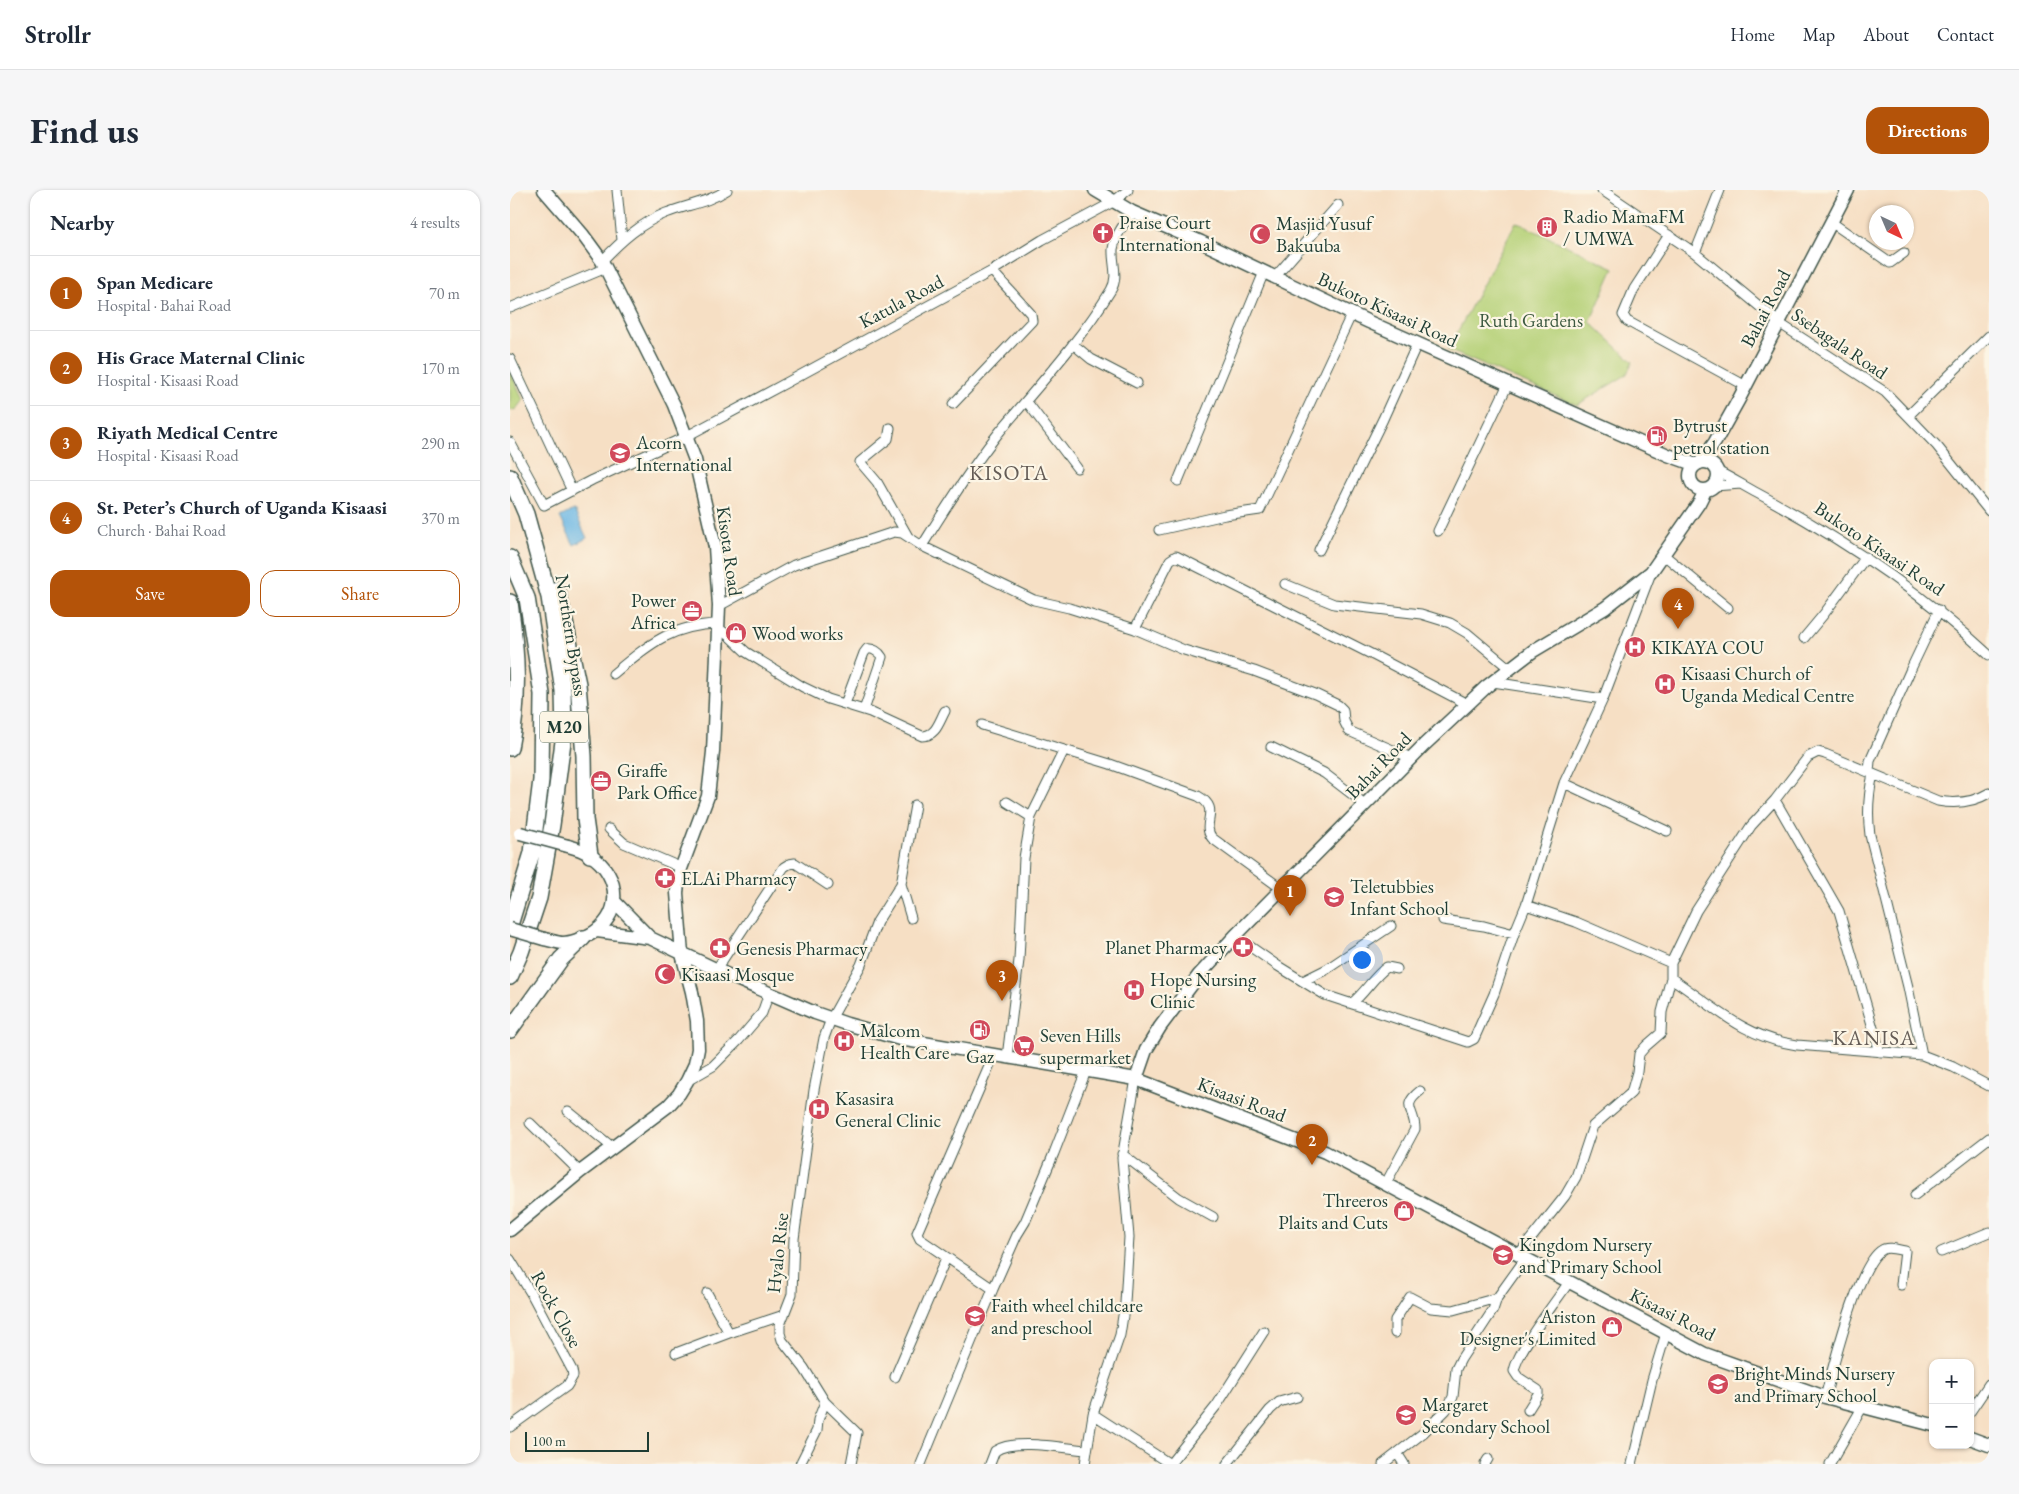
<!DOCTYPE html>
<html lang="en">
<head>
<meta charset="utf-8">
<style>
	:root { --surface:#fff; --page:#f6f6f7; --text:#1f2937; --muted:#747a83; --line:#e0e1e3; --accent:#b45309 }
	body { margin:0; font-family:"EB Garamond",serif; background:var(--page); color:var(--text) }
	.controls { position:absolute; right:15px; bottom:15px; display:grid; overflow:hidden; border-radius:10px; box-shadow:0 1px 4px #0004 }
	.controls button { width:45px; height:45px; display:grid; place-items:center; padding:0; border:0; border-bottom:1px solid var(--line); background:var(--surface); color:var(--text); font:25px sans-serif }
	.compass { position:absolute; left:1359px; top:15px; width:45px; height:45px; border-radius:50%; background:var(--surface); box-shadow:0 1px 4px #0004; rotate:136deg }
	.scale { position:absolute; left:15px; bottom:12px; width:124px; box-sizing:border-box; padding-left:5px; border:2px solid #1f3d34; border-top:0; font-size:14px; line-height:18px; white-space:nowrap; color:#1f3d34; -webkit-text-stroke:4px #fcf5e5; paint-order:stroke }
	.you { position:absolute; left:851px; top:769px; width:18px; height:18px; margin:-12px; border:4px solid #fff; border-radius:50%; background:#1a73e8; box-shadow:0 0 0 8px #1a73e833 }
	.badge { display:grid; place-items:center; width:32px; height:32px; border-radius:50%; background:var(--accent); color:#fff; font-size:16px; font-weight:700 }
	.pin { position:absolute; translate:-50% -41px; filter:drop-shadow(0 1px 2px #0008) }
	.pin::after { content:''; position:absolute; top:26px; width:18px; height:15px; background:inherit; clip-path:polygon(0 0,100% 0,50% 100%) }
	.list { margin:0; padding:0; list-style:none }
	h2 { display:flex; justify-content:space-between; align-items:center; height:65px; margin:0; padding:0 20px; font-size:21px }
	h2 small { font-size:16px; font-weight:400; color:var(--muted) }
	.list li { display:grid; grid-template-columns:32px 1fr auto; gap:15px; align-items:center; box-sizing:border-box; height:75px; padding:0 20px; border-top:1px solid var(--line) }
	.list b { display:block; font-size:19px; white-space:nowrap }
	.list p { margin:0; font-size:16px; white-space:nowrap; color:var(--muted) }
	.list em { font-size:16px; font-style:normal; color:var(--muted) }
	.actions { display:flex; gap:10px; padding:15px 20px }
	.actions a { flex:1; padding:11px 0; border:1px solid var(--accent); border-radius:15px; text-align:center; font-size:18px; color:var(--accent) }
	.actions .main { background:var(--accent); color:#fff }
	.map { position:relative; flex:none; width:1479px; height:1274px; overflow:hidden; border-radius:15px }
	header { display:flex; align-items:center; gap:30px; box-sizing:border-box; height:70px; padding:0 25px; background:var(--surface); border-bottom:1px solid var(--line) }
	header strong { font-size:24px }
	nav { display:flex; gap:28px; margin-inline-start:auto; font-size:18px }
	.intro { display:flex; align-items:center; justify-content:space-between; box-sizing:border-box; height:120px; padding:0 30px }
	h1 { margin:0; font-size:35px }
	.button { padding:12px 22px; border-radius:15px; background:var(--accent); color:#fff; font-size:18px; font-weight:700 }
	main { display:flex; gap:30px; padding:0 30px }
	aside { flex:1; background:var(--surface); border-radius:15px; box-shadow:0 1px 4px #0004 }
	.map>svg:first-child { display:block }
	.green { fill:#b4d076; stroke:#6a8655 }
	.water { fill:#6cb7e5; stroke:#467a8c }
	.lines { fill:none; stroke-linecap:round; stroke-linejoin:round }
	.street-casing { stroke:#3f554a; stroke-width:11 }
	.secondary-casing { stroke:#3f554a; stroke-width:15 }
	.highway-casing { stroke:#3f554a; stroke-width:18 }
	.street { stroke:#fff; stroke-width:9 }
	.secondary { stroke:#fff; stroke-width:12 }
	.highway { stroke:#fff; stroke-width:15 }
	.secondary-bridge-casing { stroke:#3f554a; stroke-width:15; stroke-linecap:butt }
	.secondary-bridge { stroke:#fff; stroke-width:12 }
	.labels { text-anchor:middle; stroke-width:4.5; stroke-linejoin:round; paint-order:stroke }
	.shield { fill:#fcf5e5; stroke:#617469; stroke-width:1 }
	.shield-label { font-size:18px; font-weight:bold; fill:#1f3d34 }
	.poi-label { font-size:19px; fill:#1f3d34; stroke:#fcf5e5; text-anchor:start }
	.street-label { font-size:19px; fill:#1f3d34; stroke:#fcf5e5 }
	.park-label { font-size:19px; fill:#3d5a41; stroke:#fcf5e5 }
	.quarter-label { font-size:21px; letter-spacing:1px; fill:#645c56; stroke:#fcf5e5 }
</style>
</head>
<body>
<header>
<strong>Strollr</strong>
<nav><a>Home</a><a>Map</a><a>About</a><a>Contact</a></nav>
</header>
<div class="intro"><h1>Find us</h1><a class="button">Directions</a></div>
<main>
<aside>
<h2>Nearby<small>4 results</small></h2>
<ul class="list">
<li><span class="badge">1</span><div><b>Span Medicare</b><p>Hospital · Bahai Road</p></div><em>70 m</em></li>
<li><span class="badge">2</span><div><b>His Grace Maternal Clinic</b><p>Hospital · Kisaasi Road</p></div><em>170 m</em></li>
<li><span class="badge">3</span><div><b>Riyath Medical Centre</b><p>Hospital · Kisaasi Road</p></div><em>290 m</em></li>
<li><span class="badge">4</span><div><b>St. Peter’s Church of Uganda Kisaasi</b><p>Church · Bahai Road</p></div><em>370 m</em></li>
</ul>
<div class="actions"><a class="main">Save</a><a>Share</a></div>
</aside>
<div class="map">
<svg width="1479" height="1274" viewBox="0 0 1479 1274">
	<rect width="100%" height="100%" fill="#fcf5e5"/>
	<filter id="ink" filterUnits="userSpaceOnUse"><feTurbulence type="fractalNoise" baseFrequency=".02" numOctaves="2"/><feDisplacementMap in="SourceGraphic" scale="10" xChannelSelector="R" yChannelSelector="G"/><feConvolveMatrix kernelMatrix="1 2 1 2 8 2 1 2 1" color-interpolation-filters="sRGB"/></filter>
	<filter id="wash" filterUnits="userSpaceOnUse"><feTurbulence type="fractalNoise" baseFrequency=".0096" numOctaves="4" result="noise"/><feDisplacementMap in="SourceGraphic" scale="20" xChannelSelector="R" yChannelSelector="G"/><feGaussianBlur stdDeviation="1.12" result="paint"/><feColorMatrix in="noise" values="0 0 0 0 0 0 0 0 0 0 0 0 0 0 0 0 0 1.4 0 .05"/><feComposite in="paint" operator="in"/></filter>
	<g filter="url(#wash)">
		<rect width="100%" height="100%" fill="#f6dfc4"/>
		<path class="green" d="M1006,32l98,46 -24,54 43,40 -7,13 -49,30 -129,-55z
			M0,181l13,29 -7,9 -6,2z"/>
		<path class="water" d="M64,320l13,28 -13,7 -14,-28z"/>
	</g>
	<g filter="url(#ink)">
		<g class="lines">
			<g class="street-casing">
				<path id="street" d="M107,0l5,50
					M1092,0l93,63 87,72 103,67 52,54 52,65
					M1321,32l59,41 14,-10
					M1159,45l-35,54 -11,26 4,6 119,65
					M1185,63l25,-63
					M92,71c19,-20 39,-38 64,-48 21,-8 43,-11 61,-23
					M765,87l63,-72
					M0,118l96,-40
					M563,154l18,15 46,24
					M0,169l62,132
					M517,212l50,66
					M443,214l79,-83 -1,-7 -39,-43
					M1399,225l80,-79
					M380,238l-2,11 -28,23 17,20 30,53
					M0,252l34,63 48,-25 95,-44 97,-52 208,-113 50,-31 71,-38 15,-12
					M1207,281c14,7 27,15 40,22 84,45 162,97 232,162
					M668,291l86,-209
					M1204,296l27,-2
					M649,340l66,-15 35,-5 92,-197
					M928,341l70,-147
					M412,356c24,-39 50,-80 79,-116 38,-45 79,-89 110,-140 8,-13 1,-27 2,-41 2,-14 12,-26 19,-37
					M809,360l64,-131 34,-75
					M1154,365l64,53
					M775,394l49,20 87,10 29,9 17,10 43,36
					M209,416l75,-41 100,-33 8,1 20,13 112,54 35,8 66,21 49,21 70,21 61,23 23,11 5,5 1,11 5,10 62,27
					M208,438l11,8 17,16 57,35 25,12 42,13 52,24c14,0 17,-14 23,-25
					M625,439l35,-69 6,-4 199,100 92,48
					M1294,448l20,-24 42,-57
					M103,484c35,-29 58,-49 105,-50
					M983,492l110,17
					M335,514l19,-51 3,-4c6,-1 12,3 15,8l-18,53
					M472,535l128,39 88,32c24,13 2,27 14,42l70,51
					M761,557l53,26 42,32
					M1359,582l1,-11 40,-90 29,-61
					M1363,584c-5,22 -6,39 -3,61l38,152 14,68
					M1054,593l103,48
					M1265,610l64,111 41,141
					M497,612l24,15 -7,41 -5,102 -12,97
					M521,627l33,-67
					M99,639l15,14 58,25
					M391,694l10,34
					M933,730l41,6 30,8
					M725,746l43,30 47,29 143,47 6,-3 20,-45 20,-60 12,-29 38,-122 39,-84 48,-126
					M1161,773l25,-52 55,-85 24,-26 33,-43 10,-5 7,2 113,47c17,3 36,1 51,-8
					M206,780l68,-103 5,-3 6,-1 33,22
					M1161,788c42,28 74,60 126,67l125,10 31,12 36,19
					M793,791l24,-12 64,-43
					M842,813c13,-10 21,-26 35,-36l10,2
					M177,891l26,-15 26,-26 23,-27 7,-20
					M58,921l44,36
					M20,933l50,49
					M612,964l57,44 34,19
					M876,993l29,-54c0,-20 -15,-22 5,-38
					M1405,1005l74,-57
					M1431,1062l48,-20
					M1008,1065l47,-59 11,-19 17,-51 38,-33 6,-21 2,-18 7,-8 15,-13 1,-21 9,-34v-15l-95,-41 -50,-17
					M0,1069l22,36 40,75 1,6 -6,10 -57,41
					M483,1099l-73,-50 -3,-6 77,-178
					M197,1103l22,40 55,-18
					M885,1143v-13l15,-23 21,11 22,2 44,-12
					M166,1163l53,-20
					M385,1187l51,-119
					M1315,1207c8,-28 33,-134 57,-147 5,-4 17,0 23,1l-4,34
					M1018,1220l10,-16v-4l-20,-13 -4,-6c4,-22 41,-68 55,-89
					M1460,1222l19,-28
					M583,1224l77,50
					M887,1263l7,11
					M290,1274l17,-34 1,-10 7,-18
					M341,1274l6,-31 -32,-31 -21,-34 -22,-28 -2,-7v-8l12,-31 2,-55 20,-149 10,-52 7,-19 30,-54 16,-43 24,-38 14,-79
					M411,1274l72,-175 24,-54 8,-13 29,-69 32,-82
					M480,1274l5,-13c18,-13 69,-3 92,-1
					M575,1274l8,-50 27,-79 5,-32 4,-66 -7,-79 14,-79
					M660,1274l47,-59 47,-74
					M717,1274l43,-54 9,-8 18,-5
					M873,1274l40,-31 23,-23 7,-13 3,-28 5,-10 32,-49 4,-12 28,-39
					M975,1274l3,-5
					M1122,1274l20,-84 14,-47
					M1320,1274l33,-58"/>
			</g>
			<g class="secondary-casing">
				<path id="secondary" d="M585,0l37,22 69,30 168,80 299,133 28,10
					M1180 286a14 14 0 1 1 28 0a14 14 0 1 1-28 0Z
					M1190,273l15,-21 24,-43 109,-209
					M104,711l36,37
					M87,741l53,7 82,39 83,36 32,11 53,15 236,40 189,73 380,202 120,43 108,28
					M34,749c6,1 13,4 19,4 7,0 19,-4 26,-8 34,-17 33,-60 1,-80 -6,-4 -14,-7 -22,-9
					M626,889l10,-29 14,-23 39,-52 36,-39 189,-191 62,-58 47,-36 72,-43 46,-36 48,-69 6,-12
					M0,1040l70,-58 88,-66 11,-12 8,-13 8,-17 3,-15 -1,-28 -5,-29 -10,-38 -5,-61 2,-19 29,-78 5,-44 6,-146 -4,-59 -20,-87 -21,-55 -72,-144 -19,-26 -39,-45
					M1460,1248l19,7"/>
			</g>
			<g class="highway-casing">
				<path id="highway" d="M0,287l16,37 23,83 14,94 1,43 -12,91 -13,73 -18,54 -11,25
					M0,368l17,40 15,96 -1,86 -9,73 -22,72
					M47,399l7,28 14,67 6,72 1,63 5,36
					M0,412c7,50 10,96 0,146
					M0,840l51,-71 22,-21"/>
			</g>
			<use href="#street" class="street"/>
			<use href="#secondary" class="secondary"/>
			<use href="#highway" class="highway"/>
			<g class="secondary-bridge-casing">
				<path id="secondary-bridge" d="M10,643l48,13
					M0,739l34,10"/>
			</g>
			<use href="#secondary-bridge" class="secondary-bridge"/>
		</g>
	</g>
	<defs>
		<g id="building-disc" transform="scale(1.125)"><circle r="9.5" fill="#d1495b" stroke="#fcf5e5"/><path d="M-4-6H4V6H1V3H-1V6H-4ZM-2.5-4.3h1.7v1.8h-1.7ZM.8-4.3h1.7v1.8H.8ZM-2.5-1h1.7V.8h-1.7ZM.8-1h1.7V.8H.8Z" fill="#fff"/></g>
		<g id="church-disc" transform="scale(1.125)"><circle r="9.5" fill="#d1495b" stroke="#fcf5e5"/><path d="M-1.2-6h2.4v3.5h3.3v2.4h-3.3V6h-2.4V-.1h-3.3v-2.4h3.3Z" fill="#fff"/></g>
		<g id="mosque-disc" transform="scale(1.125)"><circle r="9.5" fill="#d1495b" stroke="#fcf5e5"/><path d="M3.5-4.9A6 6 0 1 0 3.5 4.9A5 5 0 1 1 3.5-4.9Z" fill="#fff"/></g>
		<g id="fuel-disc" transform="scale(1.125)"><circle r="9.5" fill="#d1495b" stroke="#fcf5e5"/><path d="M-5.5-6h7V0h2V4h1.3V-2.5L3-4.5l.8-.8L6-3V5H2.5V1h-1V6h-7ZM-4.2-4.7v3.2H.2V-4.7Z" fill="#fff"/></g>
		<g id="school-disc" transform="scale(1.125)"><circle r="9.5" fill="#d1495b" stroke="#fcf5e5"/><path d="M0-5L7-2L0 1L-7-2ZM-4 1L0 2.5L4 1V4Q0 6-4 4Z" fill="#fff"/></g>
		<g id="office-disc" transform="scale(1.125)"><circle r="9.5" fill="#d1495b" stroke="#fcf5e5"/><path d="M-6-3h4V-5.5h4V-3h4V5H-6ZM-1-4.5V-3h2v-1.5ZM-6 0V1H6V0Z" fill="#fff"/></g>
		<g id="shop-disc" transform="scale(1.125)"><circle r="9.5" fill="#d1495b" stroke="#fcf5e5"/><path d="M-5-2.5h2.3a2.7 3.5 0 0 1 5.4 0H5L5.5 6h-11ZM-1.5-2.5h3a1.5 2.3 0 0 0-3 0Z" fill="#fff"/></g>
		<g id="hospital-disc" transform="scale(1.125)"><circle r="9.5" fill="#d1495b" stroke="#fcf5e5"/><path d="M-5-5h3v3.5h4V-5h3V5h-3V1.5h-4V5h-3Z" fill="#fff"/></g>
		<g id="pharmacy-disc" transform="scale(1.125)"><circle r="9.5" fill="#d1495b" stroke="#fcf5e5"/><path d="M-2-6h4v4h4v4h-4v4h-4v-4h-4v-4h4Z" fill="#fff"/></g>
		<g id="supermarket-disc" transform="scale(1.125)"><circle r="9.5" fill="#d1495b" stroke="#fcf5e5"/><path d="M-6-5.5h2.5l.6 2H6L4.5 2H-2.5L-4.4-4H-6ZM-1.5 3.2a1.3 1.3 0 1 0 .1 0ZM3 3.2a1.3 1.3 0 1 0 .1 0Z" fill="#fff"/></g>
	</defs>
	<g fill-rule="evenodd">
		<use href="#building-disc" x="1037" y="37"/>
		<use href="#church-disc" x="593" y="43"/>
		<use href="#mosque-disc" x="750" y="44"/>
		<use href="#fuel-disc" x="1147" y="246"/>
		<use href="#school-disc" x="110" y="263"/>
		<use href="#office-disc" x="182" y="421"/>
		<use href="#shop-disc" x="226" y="443"/>
		<use href="#hospital-disc" x="1125" y="457"/>
		<use href="#hospital-disc" x="1155" y="494"/>
		<use href="#office-disc" x="91" y="591"/>
		<use href="#pharmacy-disc" x="155" y="688"/>
		<use href="#school-disc" x="824" y="707"/>
		<use href="#pharmacy-disc" x="733" y="757"/>
		<use href="#pharmacy-disc" x="210" y="758"/>
		<use href="#mosque-disc" x="155" y="784"/>
		<use href="#hospital-disc" x="624" y="800"/>
		<use href="#fuel-disc" x="470" y="840"/>
		<use href="#hospital-disc" x="334" y="851"/>
		<use href="#supermarket-disc" x="514" y="856"/>
		<use href="#hospital-disc" x="309" y="919"/>
		<use href="#shop-disc" x="894" y="1021"/>
		<use href="#school-disc" x="993" y="1065"/>
		<use href="#school-disc" x="465" y="1126"/>
		<use href="#shop-disc" x="1102" y="1137"/>
		<use href="#school-disc" x="1208" y="1194"/>
		<use href="#school-disc" x="896" y="1225"/>
	</g>
	<g class="labels">
		<rect class="shield" x="30" y="521.5" width="48" height="31" rx="4"/>
		<g class="shield-label">
			<text x="54" y="543">M20</text>
		</g>
		<g class="poi-label">
			<text x="1053" y="33">Radio MamaFM<tspan x="1053" dy="22">/ UMWA</tspan></text>
			<text x="609" y="39">Praise Court<tspan x="609" dy="22">International</tspan></text>
			<text x="766" y="40">Masjid Yusuf<tspan x="766" dy="22">Bakuuba</tspan></text>
			<text x="1163" y="242">Bytrust<tspan x="1163" dy="22">petrol station</tspan></text>
			<text x="126" y="259">Acorn<tspan x="126" dy="22">International</tspan></text>
			<text x="166" y="417" text-anchor="end">Power<tspan x="166" dy="22">Africa</tspan></text>
			<text x="242" y="450">Wood works</text>
			<text x="1141" y="464">KIKAYA COU</text>
			<text x="1171" y="490">Kisaasi Church of<tspan x="1171" dy="22">Uganda Medical Centre</tspan></text>
			<text x="107" y="587">Giraffe<tspan x="107" dy="22">Park Office</tspan></text>
			<text x="171" y="695">ELAi Pharmacy</text>
			<text x="840" y="703">Teletubbies<tspan x="840" dy="22">Infant School</tspan></text>
			<text x="717" y="764" text-anchor="end">Planet Pharmacy</text>
			<text x="226" y="765">Genesis Pharmacy</text>
			<text x="171" y="791">Kisaasi Mosque</text>
			<text x="640" y="796">Hope Nursing<tspan x="640" dy="22">Clinic</tspan></text>
			<text x="350" y="847">Malcom<tspan x="350" dy="22">Health Care</tspan></text>
			<text x="530" y="852">Seven Hills<tspan x="530" dy="22">supermarket</tspan></text>
			<text x="470" y="873" text-anchor="middle">Gaz</text>
			<text x="325" y="915">Kasasira<tspan x="325" dy="22">General Clinic</tspan></text>
			<text x="878" y="1017" text-anchor="end">Threeros<tspan x="878" dy="22">Plaits and Cuts</tspan></text>
			<text x="1009" y="1061">Kingdom Nursery<tspan x="1009" dy="22">and Primary School</tspan></text>
			<text x="481" y="1122">Faith wheel childcare<tspan x="481" dy="22">and preschool</tspan></text>
			<text x="1086" y="1133" text-anchor="end">Ariston<tspan x="1086" dy="22">Designer's Limited</tspan></text>
			<text x="1224" y="1190">Bright Minds Nursery<tspan x="1224" dy="22">and Primary School</tspan></text>
			<text x="912" y="1221">Margaret<tspan x="912" dy="22">Secondary School</tspan></text>
		</g>
		<g class="street-label">
			<text transform="translate(391 111) rotate(-28)" y="7">Katula Road</text>
			<text transform="translate(1255 118) rotate(-62)" y="7">Bahai Road</text>
			<text transform="translate(878 119) rotate(25)" y="7">Bukoto Kisaasi Road</text>
			<text transform="translate(1330 153) rotate(34)" y="7">Ssebagala Road</text>
			<text transform="translate(1370 358) rotate(34)" y="7">Bukoto Kisaasi Road</text>
			<text transform="translate(220 361) rotate(82)" y="7">Kisota Road</text>
			<text transform="translate(62 445) rotate(81)" y="7">Northern Bypass</text>
			<text transform="translate(868 575) rotate(-46)" y="7">Bahai Road</text>
			<text transform="translate(732 909) rotate(21)" y="7">Kisaasi Road</text>
			<text transform="translate(267 1063) rotate(-84)" y="7">Hyalo Rise</text>
			<text transform="translate(47 1119) rotate(61)" y="7">Rock Close</text>
			<text transform="translate(1163 1124) rotate(27)" y="7">Kisaasi Road</text>
		</g>
		<g class="park-label">
			<text x="1021" y="137">Ruth Gardens</text>
		</g>
		<g class="quarter-label">
			<text x="499" y="290">KISOTA</text>
			<text x="1364" y="855">KANISA</text>
		</g>
	</g>
</svg>
<div class="controls">
<button>+</button>
<button>−</button>
</div>
<svg class="compass" viewBox="-18 -18 36 36"><path d="M0-13l5 13h-10z" fill="#e53935"/><path d="M0 13l5-13h-10z" fill="#747a83"/></svg>
<div class="scale">100 m</div>
<div class="you"></div>
<div class="pin badge" style="left:780px;top:726px">1</div>
<div class="pin badge" style="left:802px;top:975px">2</div>
<div class="pin badge" style="left:492px;top:811px">3</div>
<div class="pin badge" style="left:1168px;top:439px">4</div>
</div>
</main>
</body>
</html>
